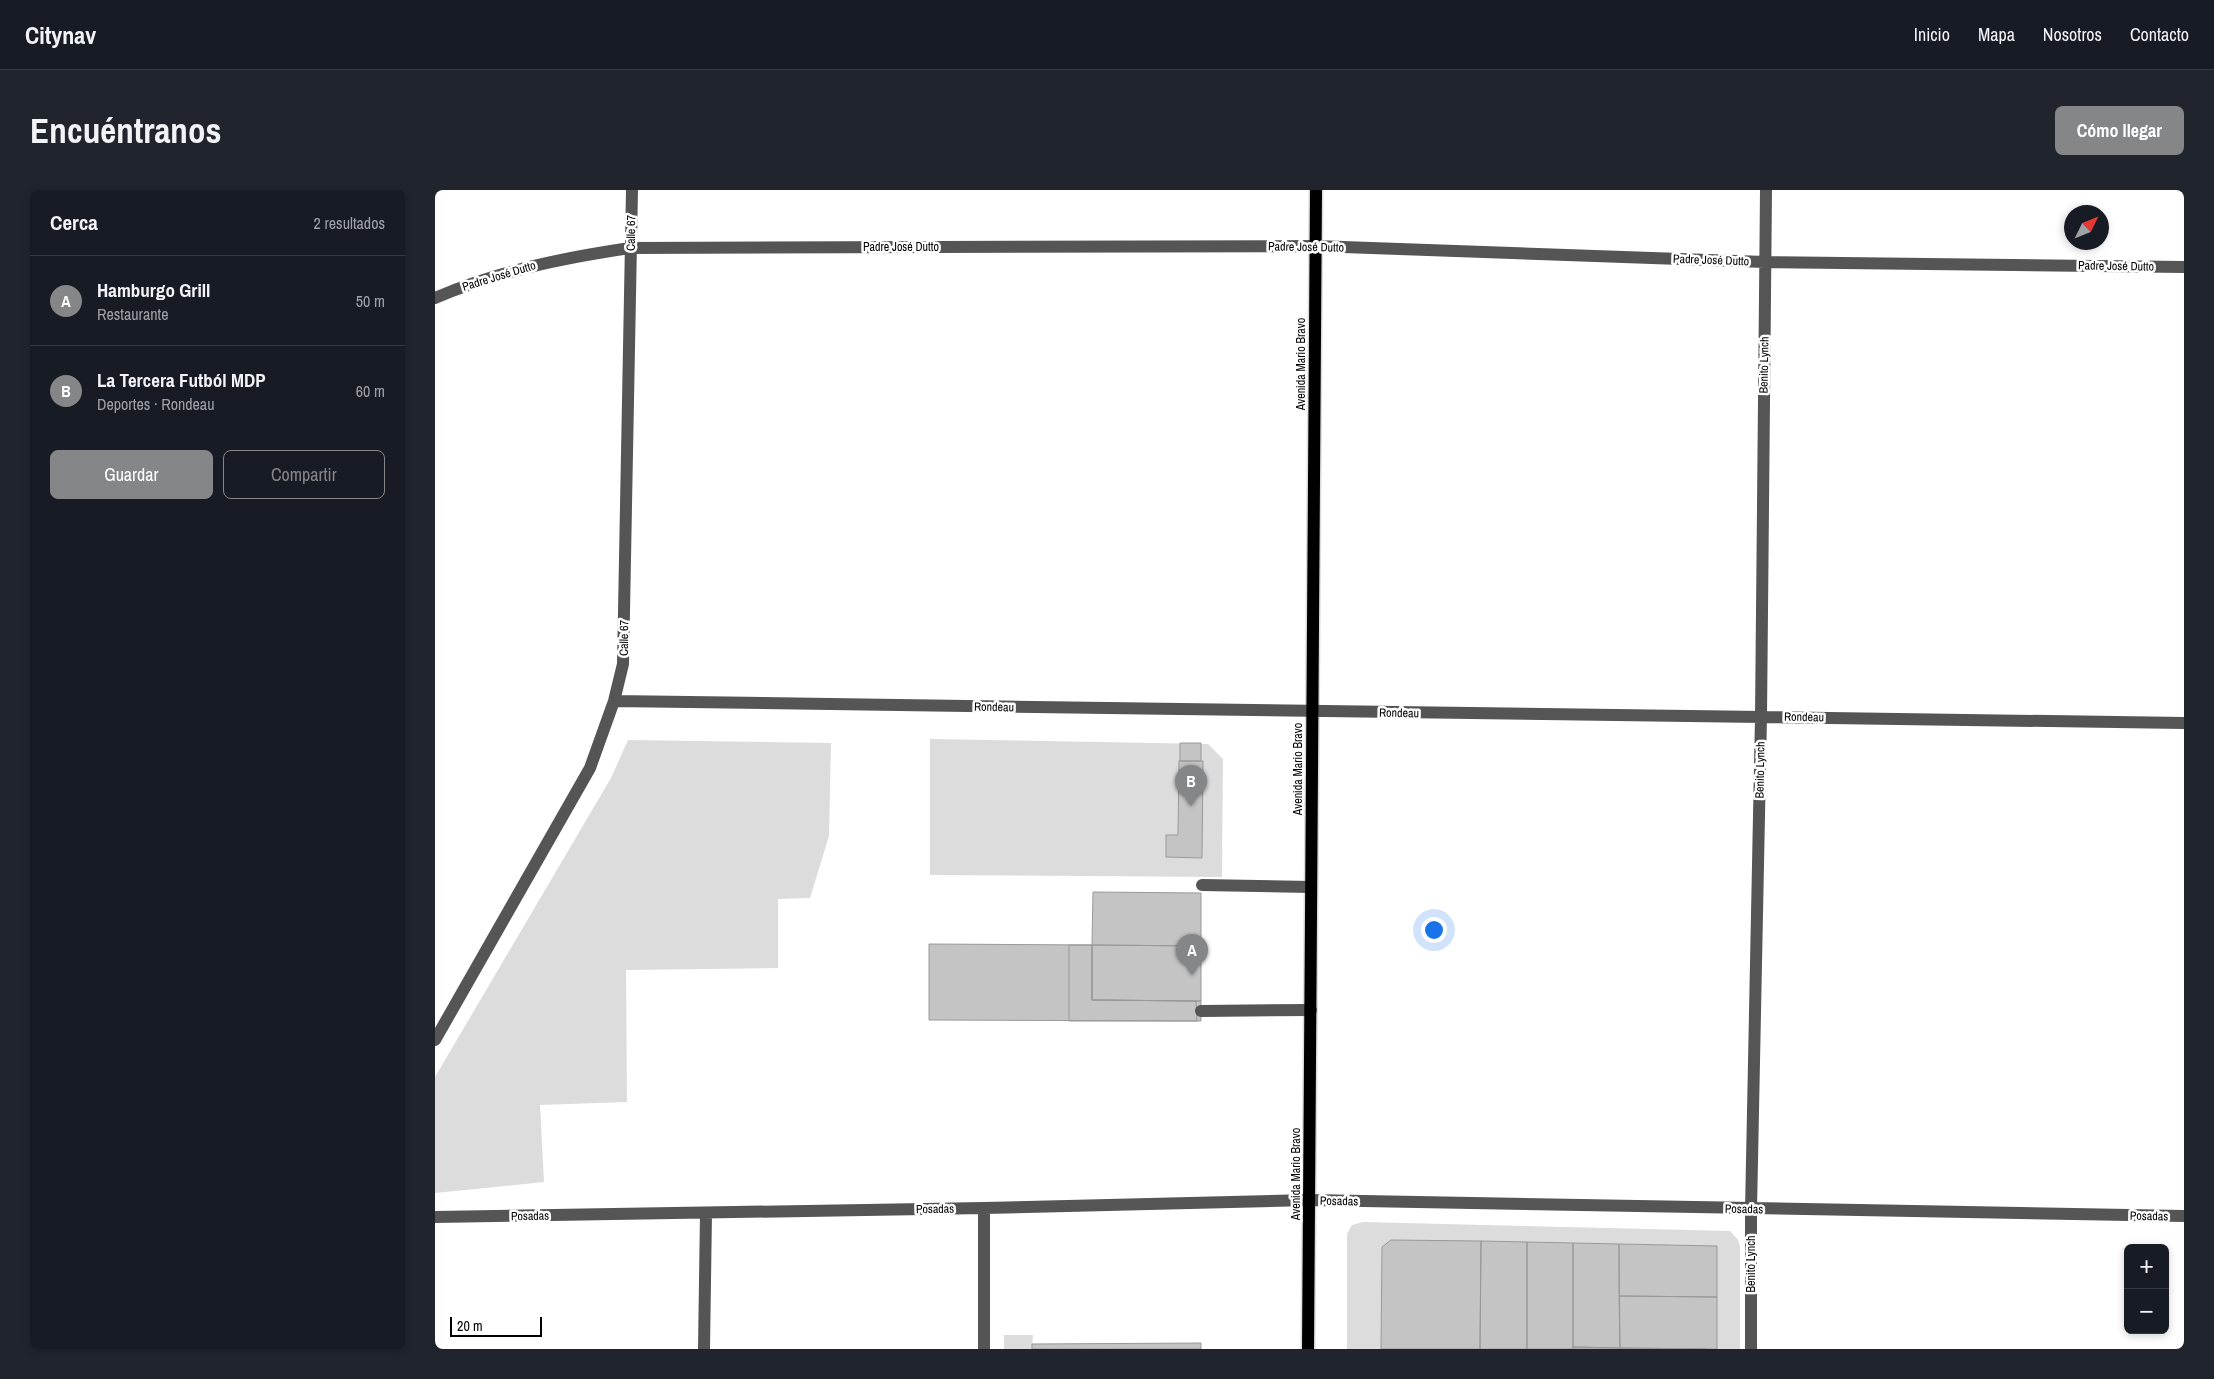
<!DOCTYPE html>
<html lang="es">
<head>
<meta charset="utf-8">
<style>
	:root { --surface:#171b24; --page:#20242c; --text:#f1f3f6; --muted:#9ea1a6; --line:#363941; --accent:#858687 }
	body { margin:0; font-family:"Archivo Narrow",sans-serif; background:var(--page); color:var(--text) }
	.controls { position:absolute; right:15px; bottom:15px; display:grid; overflow:hidden; border-radius:8px; box-shadow:0 2px 8px #0003 }
	.controls button { width:45px; height:45px; display:grid; place-items:center; padding:0; border:0; border-bottom:1px solid var(--line); background:var(--surface); color:var(--text); font:25px sans-serif }
	.compass { position:absolute; left:1629px; top:15px; width:45px; height:45px; border-radius:50%; background:var(--surface); box-shadow:0 2px 8px #0003; rotate:47deg }
	.scale { position:absolute; left:15px; bottom:12px; width:92px; box-sizing:border-box; padding-left:5px; border:2px solid #000; border-top:0; font-size:14px; line-height:18px; white-space:nowrap; color:#000; -webkit-text-stroke:4px #fff; paint-order:stroke }
	.you { position:absolute; left:998px; top:739px; width:18px; height:18px; margin:-12px; border:4px solid #fff; border-radius:50%; background:#1a73e8; box-shadow:0 0 0 8px #1a73e833 }
	.badge { display:grid; place-items:center; width:32px; height:32px; border-radius:50%; background:var(--accent); color:#fff; font-size:16px; font-weight:700 }
	.pin { position:absolute; translate:-50% -41px; filter:drop-shadow(0 1px 2px #0008) }
	.pin::after { content:''; position:absolute; top:26px; width:18px; height:15px; background:inherit; clip-path:polygon(0 0,100% 0,50% 100%) }
	.list { margin:0; padding:0; list-style:none }
	h2 { display:flex; justify-content:space-between; align-items:center; height:65px; margin:0; padding:0 20px; font-size:21px }
	h2 small { font-size:16px; font-weight:400; color:var(--muted) }
	.list li { display:grid; grid-template-columns:32px 1fr auto; gap:15px; align-items:center; box-sizing:border-box; height:90px; padding:0 20px; border-top:1px solid var(--line) }
	.list b { display:block; font-size:19px; white-space:nowrap }
	.list p { margin:0; font-size:16px; white-space:nowrap; color:var(--muted) }
	.list em { font-size:16px; font-style:normal; color:var(--muted) }
	.actions { display:flex; gap:10px; padding:15px 20px }
	.actions a { flex:1; padding:11px 0; border:1px solid var(--accent); border-radius:8px; text-align:center; font-size:18px; color:var(--accent) }
	.actions .main { background:var(--accent); color:#fff }
	.map { position:relative; flex:none; width:1749px; height:1159px; overflow:hidden; border-radius:8px }
	header { display:flex; align-items:center; gap:30px; box-sizing:border-box; height:70px; padding:0 25px; background:var(--surface); border-bottom:1px solid var(--line) }
	header strong { font-size:24px }
	nav { display:flex; gap:28px; margin-inline-start:auto; font-size:18px }
	.intro { display:flex; align-items:center; justify-content:space-between; box-sizing:border-box; height:120px; padding:0 30px }
	h1 { margin:0; font-size:35px }
	.button { padding:12px 22px; border-radius:8px; background:var(--accent); color:#fff; font-size:18px; font-weight:700 }
	main { display:flex; gap:30px; padding:0 30px }
	aside { flex:1; background:var(--surface); border-radius:8px; box-shadow:0 2px 8px #0003 }
	.map>svg:first-child { display:block }
	.green { fill:#dcdcdc }
	.building { fill:#c4c4c4; stroke:#999 }
	.lines { fill:none; stroke-linecap:round; stroke-linejoin:round }
	.major-casing { stroke:#dbdbdb; stroke-width:15 }
	.minor { stroke:#555; stroke-width:12 }
	.major { stroke:#000; stroke-width:12 }
	.labels { text-anchor:middle; stroke-width:5; stroke-linejoin:round; paint-order:stroke }
	.street-label { font-size:12px; fill:#000; stroke:#fff }
</style>
</head>
<body>
<header>
<strong>Citynav</strong>
<nav><a>Inicio</a><a>Mapa</a><a>Nosotros</a><a>Contacto</a></nav>
</header>
<div class="intro"><h1>Encuéntranos</h1><a class="button">Cómo llegar</a></div>
<main>
<aside>
<h2>Cerca<small>2 resultados</small></h2>
<ul class="list">
<li><span class="badge">A</span><div><b>Hamburgo Grill</b><p>Restaurante</p></div><em>50 m</em></li>
<li><span class="badge">B</span><div><b>La Tercera Futból MDP</b><p>Deportes · Rondeau</p></div><em>60 m</em></li>
</ul>
<div class="actions"><a class="main">Guardar</a><a>Compartir</a></div>
</aside>
<div class="map">
<svg width="1749" height="1159" viewBox="0 0 1749 1159">
	<rect width="100%" height="100%" fill="#fff"/>
	<path class="green" d="M495,549l278,5 15,15 -1,118 -292,-2z
		M193,550l203,3 -2,93 -19,62 -32,1v69l-152,2 1,132 -87,3 4,77 -109,11v-116l176,-299z
		M928,1032l367,9 8,9 2,6v103h-23l-1,-103 -325,-6 -9,8 -1,101h-34v-115l5,-9z
		M569,1145h29l-1,14h-28z"/>
	<path class="building" d="M745,553h21v18h-21z
		M744,571h24l-1,97 -36,-1v-22h12z
		M658,702l108,1v53l-109,-1z
		M494,754l163,1v55l109,1v20l-272,-1z
		M634,755h23v55l104,1 1,20h-128z
		M657,755l109,1v55l-109,-1z
		M956,1050l90,1 -1,108h-99l1,-102z
		M1046,1051l46,1v107h-47z
		M1092,1052l46,1v106h-46z
		M1138,1053l46,1 1,104 -47,-1z
		M1184,1054l98,2v51l-98,-1z
		M1184,1106l98,1v52l-97,-1z
		M766,1153v6h-169v-5z
		M1138,1157l47,1 86,1h-133z"/>
	<g class="lines">
		<g class="major-casing">
			<path id="major" d="M873,1159l8,-1159"/>
		</g>
		<path class="minor" d="M0,108c63,-27 128,-40 195,-50l685,-2 450,16 419,5
			M179,511l1570,22
			M767,695l109,2
			M766,821l110,-1
			M0,850l155,-272 24,-67 9,-37 9,-474
			M0,1027l549,-9 325,-8 875,16
			M269,1159l2,-136
			M549,1159v-141
			M1316,1159v-139l10,-493 5,-527"/>
		<use href="#major" class="major"/>
	</g>
	<g class="labels">
		<g class="street-label">
			<text transform="translate(196 43) rotate(-89)" y="4">Calle 67</text>
			<text x="466" y="61">Padre José Dutto</text>
			<text transform="translate(871 57) rotate(1)" y="4">Padre José Dutto</text>
			<text transform="translate(1276 70) rotate(2)" y="4">Padre José Dutto</text>
			<text transform="translate(1681 76) rotate(1)" y="4">Padre José Dutto</text>
			<text transform="translate(64 86) rotate(-17)" y="4">Padre José Dutto</text>
			<text transform="translate(866 174) rotate(-90)" y="4">Avenida Mario Bravo</text>
			<text transform="translate(1329 175) rotate(-89)" y="4">Benito Lynch</text>
			<text transform="translate(189 448) rotate(-89)" y="4">Calle 67</text>
			<text transform="translate(559 517) rotate(1)" y="4">Rondeau</text>
			<text transform="translate(964 523) rotate(1)" y="4">Rondeau</text>
			<text transform="translate(1369 527) rotate(1)" y="4">Rondeau</text>
			<text transform="translate(863 579) rotate(-90)" y="4">Avenida Mario Bravo</text>
			<text transform="translate(1325 580) rotate(-89)" y="4">Benito Lynch</text>
			<text transform="translate(861 984) rotate(-90)" y="4">Avenida Mario Bravo</text>
			<text transform="translate(904 1011) rotate(1)" y="4">Posadas</text>
			<text transform="translate(500 1019) rotate(-1)" y="4">Posadas</text>
			<text transform="translate(1309 1019) rotate(1)" y="4">Posadas</text>
			<text transform="translate(95 1026) rotate(-1)" y="4">Posadas</text>
			<text transform="translate(1714 1026) rotate(1)" y="4">Posadas</text>
			<text transform="translate(1316 1074) rotate(-90)" y="4">Benito Lynch</text>
		</g>
	</g>
</svg>
<div class="controls">
<button>+</button>
<button>−</button>
</div>
<svg class="compass" viewBox="-18 -18 36 36"><path d="M0-13l5 13h-10z" fill="#e53935"/><path d="M0 13l5-13h-10z" fill="#9ea1a6"/></svg>
<div class="scale">20 m</div>
<div class="you"></div>
<div class="pin badge" style="left:757px;top:785px">A</div>
<div class="pin badge" style="left:756px;top:616px">B</div>
</div>
</main>
</body>
</html>
